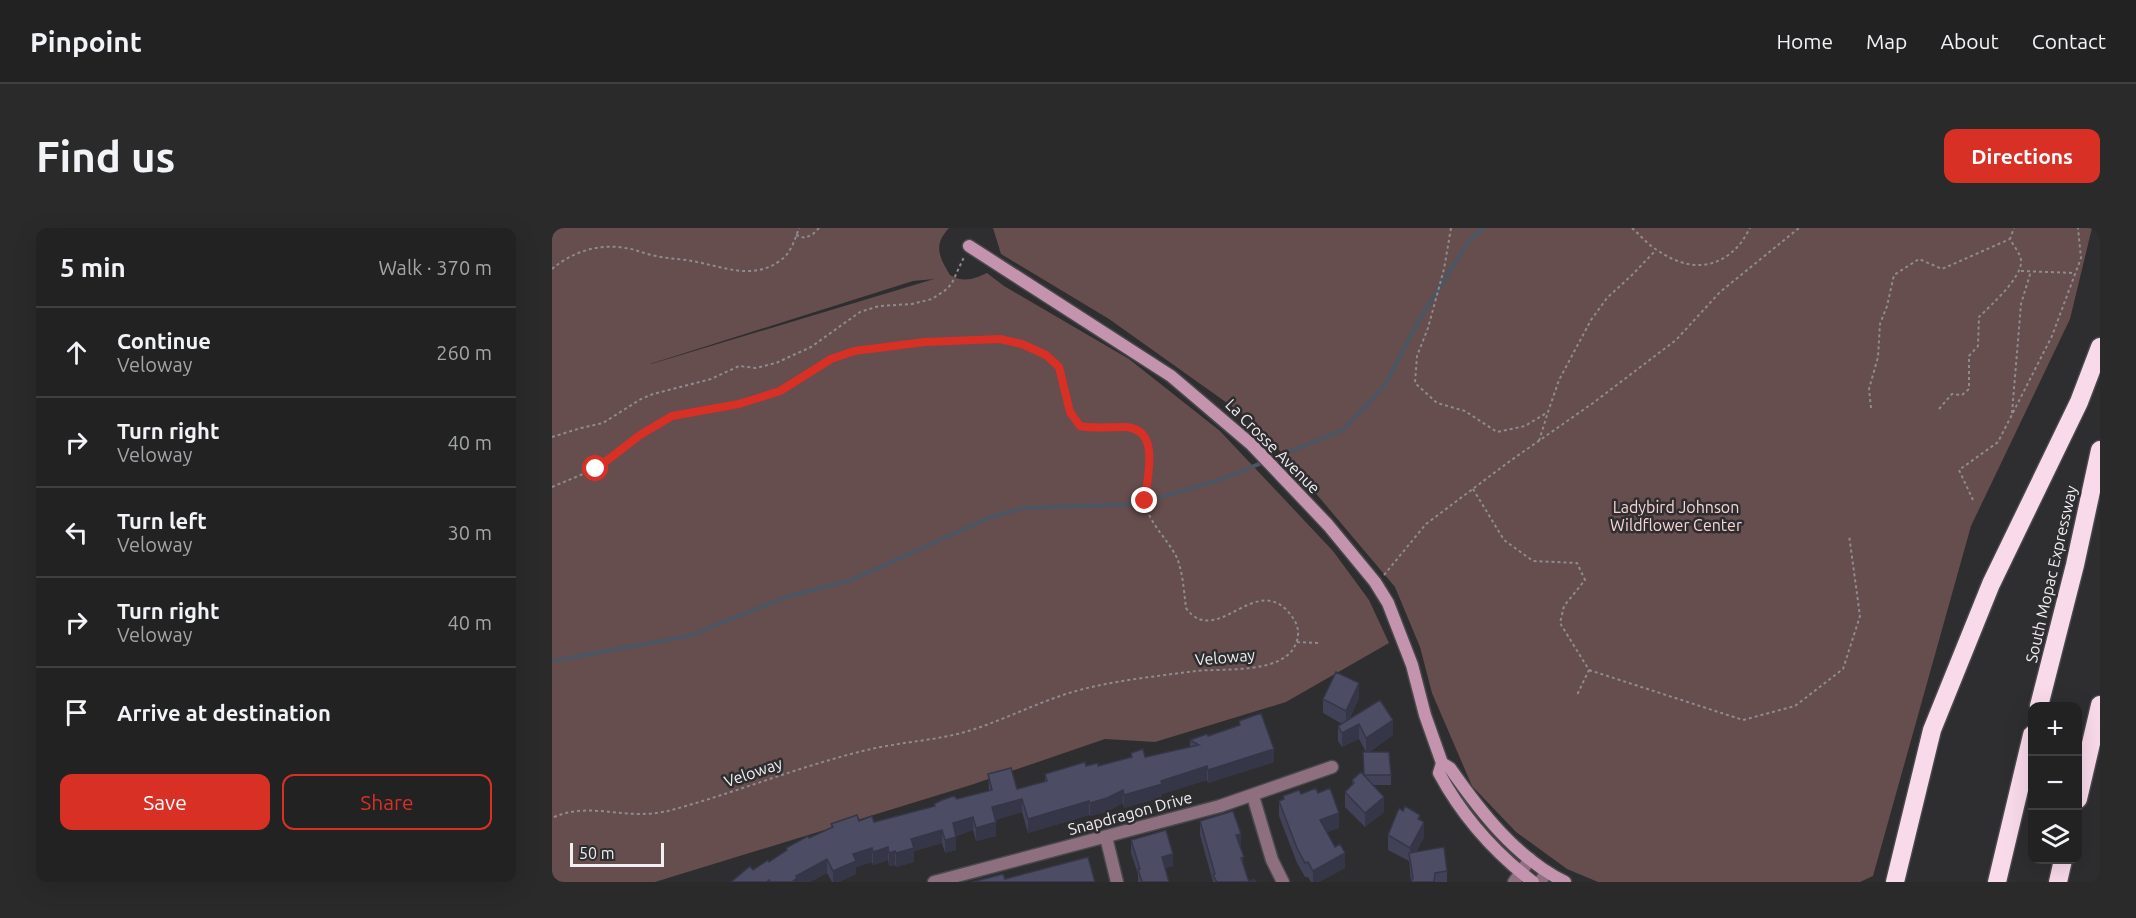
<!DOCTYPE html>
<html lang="en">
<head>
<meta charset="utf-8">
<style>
	:root { --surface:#222223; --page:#2a2a2b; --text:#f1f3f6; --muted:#a2a4a6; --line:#3f3f41; --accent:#d93025 }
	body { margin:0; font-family:Ubuntu,sans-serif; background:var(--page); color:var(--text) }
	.controls { position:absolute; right:18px; bottom:18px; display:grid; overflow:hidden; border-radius:12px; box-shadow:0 6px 24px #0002 }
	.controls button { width:54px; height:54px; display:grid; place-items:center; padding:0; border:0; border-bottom:2px solid var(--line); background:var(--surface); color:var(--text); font:30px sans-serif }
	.scale { position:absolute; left:18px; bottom:15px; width:94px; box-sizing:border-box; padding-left:6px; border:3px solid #f1eff1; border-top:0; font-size:16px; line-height:21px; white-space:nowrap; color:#f1eff1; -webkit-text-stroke:4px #2e2d2f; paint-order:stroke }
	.stop { position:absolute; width:18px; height:18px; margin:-14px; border:4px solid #d93025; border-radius:50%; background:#fff }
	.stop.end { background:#d93025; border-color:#fff; box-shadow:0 2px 6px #0008 }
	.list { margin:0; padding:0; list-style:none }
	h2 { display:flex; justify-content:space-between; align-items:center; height:78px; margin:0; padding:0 24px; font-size:26px }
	h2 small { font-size:20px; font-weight:400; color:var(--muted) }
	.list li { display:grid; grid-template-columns:39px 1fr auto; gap:18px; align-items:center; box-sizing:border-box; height:90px; padding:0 24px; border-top:2px solid var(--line) }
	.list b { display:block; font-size:22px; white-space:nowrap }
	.list p { margin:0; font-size:20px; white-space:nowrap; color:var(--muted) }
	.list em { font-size:20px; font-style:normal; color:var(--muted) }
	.actions { display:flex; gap:12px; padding:18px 24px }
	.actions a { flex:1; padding:14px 0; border:2px solid var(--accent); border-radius:12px; text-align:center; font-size:21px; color:var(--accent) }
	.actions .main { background:var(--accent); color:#fff }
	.icon { flex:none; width:33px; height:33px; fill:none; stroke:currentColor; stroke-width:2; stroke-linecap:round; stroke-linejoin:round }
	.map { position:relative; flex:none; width:1548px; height:654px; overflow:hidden; border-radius:12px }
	header { display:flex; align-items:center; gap:36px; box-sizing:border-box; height:84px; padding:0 30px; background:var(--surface); border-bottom:2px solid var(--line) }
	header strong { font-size:28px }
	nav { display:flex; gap:33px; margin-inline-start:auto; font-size:21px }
	.intro { display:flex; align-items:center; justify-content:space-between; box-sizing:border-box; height:144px; padding:0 36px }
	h1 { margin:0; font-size:42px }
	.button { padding:15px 27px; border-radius:12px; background:var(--accent); color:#fff; font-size:21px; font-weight:700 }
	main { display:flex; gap:36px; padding:0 36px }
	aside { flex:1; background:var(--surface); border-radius:12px; box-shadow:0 6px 24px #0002 }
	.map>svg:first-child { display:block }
	.green { fill:#664d4e; fill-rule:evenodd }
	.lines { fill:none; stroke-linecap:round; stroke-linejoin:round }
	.stream { stroke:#4c5662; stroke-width:4 }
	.street-casing { stroke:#49484a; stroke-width:15 }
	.secondary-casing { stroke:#49484a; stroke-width:15 }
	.highway-casing { stroke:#49484a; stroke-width:21 }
	.path { stroke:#8d8c8e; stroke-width:2; stroke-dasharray:3 3; stroke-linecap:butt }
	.street { stroke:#8e6f80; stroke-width:12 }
	.secondary { stroke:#c494af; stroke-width:12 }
	.highway { stroke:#f9daea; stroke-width:18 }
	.wall { fill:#414257 }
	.shaded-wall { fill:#353647 }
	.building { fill:#4c4d65; stroke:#353647; stroke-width:1.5 }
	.route { stroke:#d93025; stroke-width:8 }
	.labels { text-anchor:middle; stroke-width:5; stroke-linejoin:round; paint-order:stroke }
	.street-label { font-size:16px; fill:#f1eff1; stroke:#2e2d2f }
	.park-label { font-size:16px; fill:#fbd5d6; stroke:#2e2d2f }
</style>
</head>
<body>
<header>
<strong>Pinpoint</strong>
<nav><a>Home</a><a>Map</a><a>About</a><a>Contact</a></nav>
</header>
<div class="intro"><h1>Find us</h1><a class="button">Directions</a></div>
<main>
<aside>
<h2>5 min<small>Walk · 370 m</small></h2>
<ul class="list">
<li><svg class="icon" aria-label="ahead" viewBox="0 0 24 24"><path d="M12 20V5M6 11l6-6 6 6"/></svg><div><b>Continue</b><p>Veloway</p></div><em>260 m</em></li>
<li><svg class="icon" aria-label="right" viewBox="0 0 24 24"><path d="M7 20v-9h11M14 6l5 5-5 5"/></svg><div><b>Turn right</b><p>Veloway</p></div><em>40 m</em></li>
<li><svg class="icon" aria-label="left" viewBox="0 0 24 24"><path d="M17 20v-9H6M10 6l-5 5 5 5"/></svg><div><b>Turn left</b><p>Veloway</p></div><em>30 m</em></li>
<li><svg class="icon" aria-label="right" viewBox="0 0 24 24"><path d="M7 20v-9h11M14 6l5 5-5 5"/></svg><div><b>Turn right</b><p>Veloway</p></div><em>40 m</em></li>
<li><svg class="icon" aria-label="arrive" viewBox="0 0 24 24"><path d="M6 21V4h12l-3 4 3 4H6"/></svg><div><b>Arrive at destination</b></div></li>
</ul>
<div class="actions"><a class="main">Save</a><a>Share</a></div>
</aside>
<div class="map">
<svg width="1548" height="654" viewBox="0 0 1548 654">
	<rect width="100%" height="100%" fill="#2e2d2f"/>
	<path class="green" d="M0,0h397c-16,17 -10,29 1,47 13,8 24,4 37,-2l17,13 125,73 91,72 113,120 36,49 20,43 -103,59 -131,40 -50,-3 -134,46 -316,97h-103zM382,51l-283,85h-1l263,-83z
		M441,0h1099l-22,91 -99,207 -98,350 -13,6h-262l-31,-13 -51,-37 -44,-46 -40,-93 -12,-46 -25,-60 -137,-162 -149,-106 -108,-65z"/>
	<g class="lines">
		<path class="stream" d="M609,269l61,-18 121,-49 42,-45 34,-65 49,-78 15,-14
			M0,433l137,-25 97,-39 65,-17 140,-63 32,-9 112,-4"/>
		<g class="street-casing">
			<path id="street" d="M701,568l19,64 11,22
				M554,609l11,45
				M382,654l286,-76 112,-39
				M962,654l16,-23
				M988,654l7,-10"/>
		</g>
		<g class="secondary-casing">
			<path id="secondary" d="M417,18l202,130 81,69 76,80 47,57 13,21 24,62 13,50 17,48 8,5c30,43 66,90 115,114
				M890,535l-3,10c23,43 55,79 94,109"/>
		</g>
		<g class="highway-casing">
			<path id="highway" d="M1487,478l36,-141 25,-115
				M1526,571l22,-94
				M1343,654l37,-152 59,-146 88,-182 21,-55
				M1445,654l35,-147
				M1506,654l5,-22"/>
		</g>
		<path class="path" d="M899,0l-7,41 -16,59 -11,28 -2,27 22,20 28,8 32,21 28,-6 23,-14 11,-32 32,-60 16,-22 25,-23 24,-25
			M1080,0c8,7 16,17 25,22 29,20 59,22 83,-6 4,-5 7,-11 10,-16
			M244,7l9,3 8,-4 6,-6
			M0,41c20,-17 47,-26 73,-21 10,1 20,6 31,8 14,3 28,3 41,6 30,6 57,18 84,-2 10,-7 14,-21 18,-32
			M1469,43l54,2
			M1319,180l-2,-19 9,-32 2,-33 7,-18 7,-31 25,-16 23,10 68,-30
			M1387,181l13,-15 10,1 7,-6v-33l9,-10 1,-29c12,-12 44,-40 42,-57 -1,-7 -8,-15 -11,-21l4,-11
			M1460,185l9,-109 10,-33
			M0,209l29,-9 22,-5 38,-24 12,-5 58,-15 28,-13 17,2 20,-5 35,-16 49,-35 19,-6 33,-2 20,-5 15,-10 5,-6 12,-26
			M987,213l9,-29
			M0,259l43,-18 45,-34 32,-19 93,-19 16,-6 50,-32 23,-8 35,-6 99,-6 34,5 24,11 13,12 10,45 11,14c17,3 46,-4 60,5 21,14 3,50 5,70 3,22 23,38 32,57 6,15 7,34 9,50 31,43 72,-42 107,10 5,7 7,16 3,25 -11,32 -74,25 -100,28 -44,6 -91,10 -133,24 -33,11 -64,27 -98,37 -32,9 -66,10 -98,18 -67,16 -132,43 -199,61 -9,2 -19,3 -28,3 -31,0 -58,-10 -88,4
			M921,261l31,51 29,21 44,2 8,17 -21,26 -4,17 29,47 -12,25
			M1421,272l-14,-30 39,-28 54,-106 29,-78 -3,-30
			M832,347l42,-51 84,-63 83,-58 83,-63 44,-48 79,-64
			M745,414l22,1
			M1037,442l154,50 52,-14 48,-37 17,-53 -11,-81"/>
		<use href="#street" class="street"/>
		<use href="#secondary" class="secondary"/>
		<use href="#highway" class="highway"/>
	</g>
	<path class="wall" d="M807,470l-10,22 44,15 -24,17 22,23v10h-18l11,27 -19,15 -20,-20v-15l7,-7v-5l12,-5 2,-23 -7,-13 -17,8 -4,-6v-15l4,-2 -19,-11v-14z
		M687,493l35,41 -66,21 -1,-3 -45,14v3l-38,11 -1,-5 -16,9 -17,4 -1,-1 -61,18 -6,-21 -27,8 1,16 -20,5 -3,-11 -17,6v14l-11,3 -3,-10 -28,8v11l-18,5 -1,-2 -6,1 -1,-6 -15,5 -1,-3 -16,5v7l-17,8h-7l-5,-9 -17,9h-79l38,-20 17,-12v-2l45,-20v-4l28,-3 15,1 60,-16v-2l55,-13 -1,-17 29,15 28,-7v-8l41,-8h12l33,-9v-4l14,4 45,-10v-7l18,-4 31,-11z
		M766,565l21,35 -12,4 18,36 -26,14h-8l-3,-5h-3l-8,-14 -18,-47v-15l4,-1v-4z
		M868,592l4,17 -8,15 31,19v11h-36l-2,-21 -21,-11v-15z
		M648,593l41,28 3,16 5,17h7h-43l-13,-47z
		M579,612l42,26 -8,2 4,14h-31v-8l-7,-21z"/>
	<path class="shaded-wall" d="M807,455v15l-13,27v-14z
		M841,492v15l-27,18v-15z
		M807,496v15l-17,8v-14z
		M722,521v13l-66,21v-13z
		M655,538v14l-45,14v3l-38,11v-13l37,-14z
		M571,562v13l-16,9 -17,4v-13z
		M832,569v15l-19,15v-14z
		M470,571v13l-30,9v-14z
		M537,573v14l-61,18v-14z
		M787,585v15l-19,6v-14z
		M868,587v13l4,-6v15l-14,25v-14l8,-29z
		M421,589v13l-20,6v-13z
		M444,594v14l-20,5v-13z
		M390,602v13l-28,8v11l-18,5v-14l15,-14z
		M689,606v15l-5,-14z
		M404,609v13l-11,3v-13z
		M336,619v13l-15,5v-13z
		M320,620v14l-16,5v7l-17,8h-6v-11l20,-17z
		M343,623v14l-6,1v-13z
		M793,625v15l-26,14h-6v-11z
		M621,626v12l-11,3v-12z
		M275,631v14l-17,9h-17l3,-6z"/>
	<path class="building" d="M784,444l23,11 -13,28 -23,-12z
		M828,472l13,20 -27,18 -7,-14 -17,9 -4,-7z
		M709,485l13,36 -66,21 -1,-4 -46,15 1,3 -38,11 -1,-5 -16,8 -17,5 -1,-2 -61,18 -6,-20 -30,8 4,15 -20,6 -3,-11 -20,6 3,14 -11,3 -3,-10 -31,9 3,9 -18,5 -1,-2 -6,2 -1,-6 -15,5 -1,-4 -19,6 3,7 -23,10 -6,-12 -31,17 1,2 -4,3v1h-23l-1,-2 -2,2h-36l19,-16 3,4 15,-10 1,2 18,-12 -1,-2 22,-12 1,2 24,-11 -2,-3 26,-9 2,6 13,-5 2,6 61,-16 -1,-2 8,-4 12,-4 3,3 35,-9 -4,-16 23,-6 6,21 30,-8 -2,-7 40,-12 1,4 12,-3v3l34,-9 -1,-4 12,-4 2,8 54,-12 -9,-5 17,-6 1,2 32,-11 -1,-4z
		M811,524h26l2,23h-27z
		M809,544l23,25 -19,16 -20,-21 9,-9 -2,-3z
		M764,560l2,5 12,-5 9,25 -19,7 15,27 5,-3 5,9 -32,18 -5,-9 -3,1 -8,-15 -18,-47 5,-2 -1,-3 16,-6 2,4z
		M853,578l15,9 -2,4 6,3 -14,26 -22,-13 11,-27 4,3z
		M681,583l8,23 -5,1 8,22 -3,1 8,24 5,-3 2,3h-39l-4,-7 2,-1 -15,-53z
		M614,602l7,24 -11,3 7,25h-27l-4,-13h2l-9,-29z
		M892,619l3,24 -12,2 -1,9h-23l2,-4 -4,-25z
		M536,629l7,25h-123l31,-8 2,5z"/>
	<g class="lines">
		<path class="route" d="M44,241l44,-34 32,-19 67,-12 41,-13 51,-32 23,-8 71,-9 75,-3 22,5 24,11 13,12 11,45 10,14c14,3 28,1 43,1 39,0 24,49 22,74"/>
	</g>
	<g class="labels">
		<g class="street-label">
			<text transform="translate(721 218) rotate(45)" y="6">La Crosse Avenue</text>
			<text transform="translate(1499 346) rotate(-77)" y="6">South Mopac Expressway</text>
			<text transform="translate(673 429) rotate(-5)" y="6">Veloway</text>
			<text transform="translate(201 544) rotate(-19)" y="6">Veloway</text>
			<text transform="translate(578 585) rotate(-15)" y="6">Snapdragon Drive</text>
		</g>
		<g class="park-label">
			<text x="1124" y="285">Ladybird Johnson<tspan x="1124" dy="18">Wildflower Center</tspan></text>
		</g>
	</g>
</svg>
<div class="controls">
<button>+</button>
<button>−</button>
<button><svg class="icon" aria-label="layers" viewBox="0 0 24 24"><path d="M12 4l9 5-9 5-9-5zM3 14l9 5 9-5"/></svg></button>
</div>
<div class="scale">50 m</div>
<div class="stop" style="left:44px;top:241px"></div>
<div class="stop end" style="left:593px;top:273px"></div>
</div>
</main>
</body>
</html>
